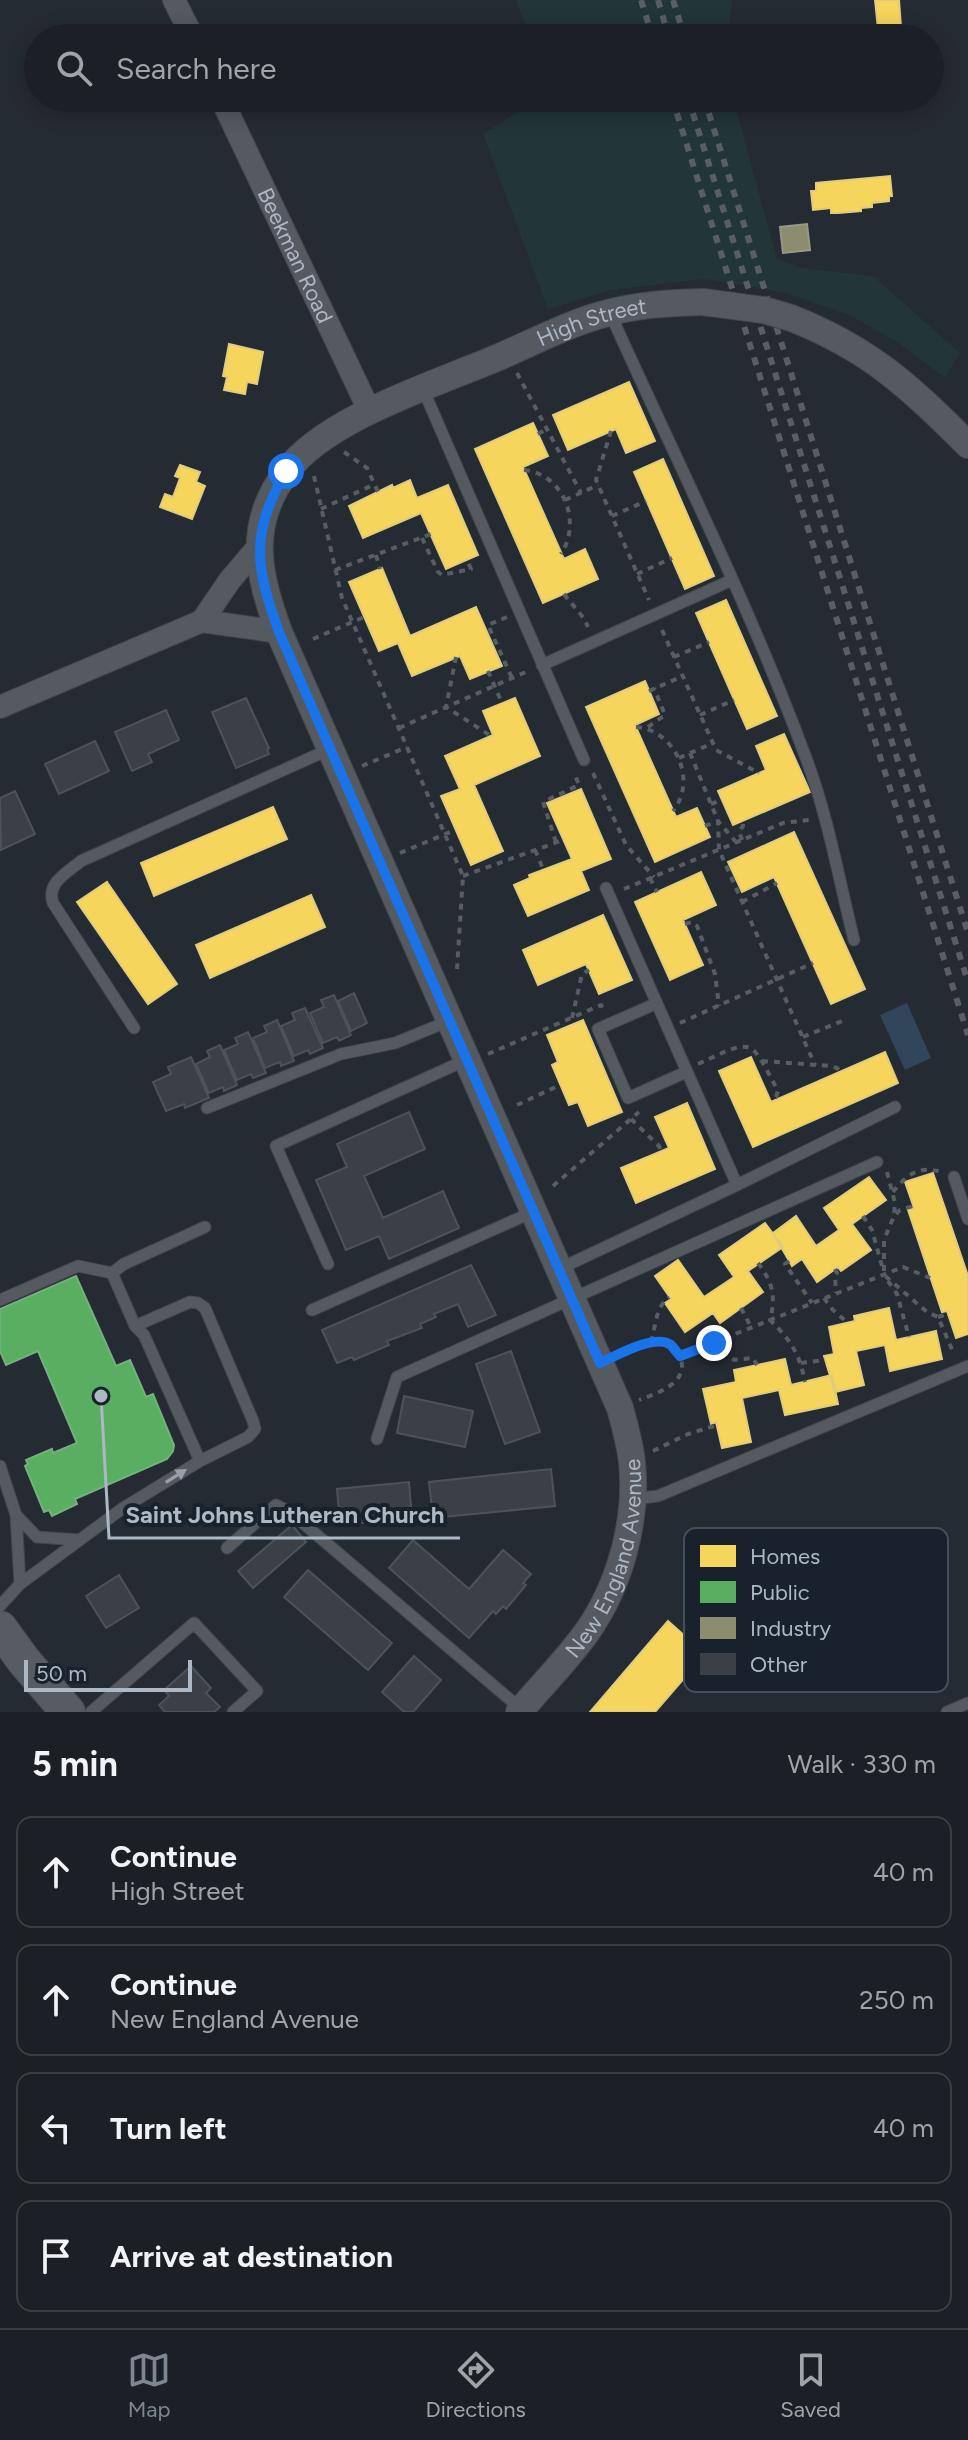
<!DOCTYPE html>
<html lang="en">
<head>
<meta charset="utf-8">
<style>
	:root { --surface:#1c2026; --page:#292d32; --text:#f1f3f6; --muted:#a0a3a7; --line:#3a3e43; --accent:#7d8792 }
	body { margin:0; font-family:Figtree,sans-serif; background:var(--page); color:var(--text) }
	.scale { position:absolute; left:24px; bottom:20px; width:168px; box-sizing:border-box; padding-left:8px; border:4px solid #adb8c5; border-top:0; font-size:22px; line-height:28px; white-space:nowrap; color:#adb8c5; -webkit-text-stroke:6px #19222c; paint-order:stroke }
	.stop { position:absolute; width:24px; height:24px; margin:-18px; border:6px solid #1a73e8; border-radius:50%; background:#fff }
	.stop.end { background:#1a73e8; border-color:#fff; box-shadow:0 2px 8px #0008 }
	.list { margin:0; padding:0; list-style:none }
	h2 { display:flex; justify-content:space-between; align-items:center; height:104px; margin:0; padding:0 32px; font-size:34px }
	h2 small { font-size:26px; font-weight:400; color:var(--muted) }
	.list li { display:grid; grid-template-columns:52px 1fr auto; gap:24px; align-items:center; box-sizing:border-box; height:112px; margin:0 16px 16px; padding:0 16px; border:2px solid var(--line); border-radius:16px }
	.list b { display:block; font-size:30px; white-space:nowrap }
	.list p { margin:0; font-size:26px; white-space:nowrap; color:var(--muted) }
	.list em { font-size:26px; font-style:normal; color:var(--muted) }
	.icon { flex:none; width:44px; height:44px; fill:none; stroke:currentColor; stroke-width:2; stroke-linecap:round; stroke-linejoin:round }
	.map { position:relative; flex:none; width:968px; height:1712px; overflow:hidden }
	.search { position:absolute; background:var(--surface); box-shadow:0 4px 20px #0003; left:24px; right:24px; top:24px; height:88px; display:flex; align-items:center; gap:20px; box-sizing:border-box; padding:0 28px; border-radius:44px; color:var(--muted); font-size:30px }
	.sheet { height:616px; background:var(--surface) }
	nav { display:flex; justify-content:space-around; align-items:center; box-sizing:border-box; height:112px; border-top:2px solid var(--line); background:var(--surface); font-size:22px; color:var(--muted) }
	nav a { display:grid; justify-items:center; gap:4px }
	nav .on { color:var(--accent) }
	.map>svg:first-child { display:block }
	.green { fill:#223537 }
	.water { fill:#31455b }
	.homes { fill:#f6d55c; stroke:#e0cc7c; stroke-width:2 }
	.public { fill:#5aae61; stroke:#73b17f; stroke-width:2 }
	.industry { fill:#8c8c6e; stroke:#969988; stroke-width:2 }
	.building { fill:#3a4046; stroke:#4c525a; stroke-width:2 }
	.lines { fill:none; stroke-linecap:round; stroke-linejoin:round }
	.service-casing { stroke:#42474d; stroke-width:13 }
	.minor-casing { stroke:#42474d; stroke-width:24 }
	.tertiary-casing { stroke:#42474d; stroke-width:28 }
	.primary-casing { stroke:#42484e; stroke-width:36 }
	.path { stroke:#575d63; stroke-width:4; stroke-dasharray:6 6; stroke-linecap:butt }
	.service { stroke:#545a60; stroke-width:11 }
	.minor { stroke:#545a60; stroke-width:22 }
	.tertiary { stroke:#545a60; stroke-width:26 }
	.primary { stroke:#575c63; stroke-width:34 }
	.rail { stroke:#585e64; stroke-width:6; stroke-dasharray:8 8; stroke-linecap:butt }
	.tertiary-bridge-casing { stroke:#42474d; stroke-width:28; stroke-linecap:butt }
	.tertiary-bridge { stroke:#545a60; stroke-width:26 }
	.oneway { fill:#97a0ac }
	.route { stroke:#1a73e8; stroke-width:10 }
	.labels { text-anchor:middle; stroke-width:8; stroke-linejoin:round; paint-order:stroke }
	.street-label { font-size:22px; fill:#adb8c5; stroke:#19222c }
	.key { fill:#19222c; stroke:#454f5a; stroke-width:2 }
	.key-label { font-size:22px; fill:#adb8c5 }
	.leader { fill:none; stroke:#adb8c5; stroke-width:3 }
	.callout-dot { fill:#adb8c5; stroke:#19222c; stroke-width:3 }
	.callout-label { font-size:24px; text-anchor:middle; font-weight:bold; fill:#adb8c5; stroke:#19222c; stroke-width:8; stroke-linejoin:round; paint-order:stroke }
</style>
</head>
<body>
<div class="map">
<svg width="968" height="1712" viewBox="0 0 968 1712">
	<rect width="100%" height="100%" fill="#252b32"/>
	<path class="green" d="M516,0h216l-5,38h-196z
		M539,98h194l44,161 25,9 71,8 87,77 -15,25 -46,-35 -52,-29 -65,-22 -78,-13 -93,11 -63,19 -65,-175z"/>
	<path class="water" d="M907,1003l24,55 -26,12 -25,-55z"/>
	<path class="homes" d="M875,0h24l2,27 -23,2z
		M890,176l2,20h-3v5l-17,2v4l-11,1v3l-23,2h-7v-5l-18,2 -2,-19h5v-8z
		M229,344l34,8 -6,32 -10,-2 -2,12 -21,-4 3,-13 -4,-1z
		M629,382l26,59 -29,12 -10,-24 -48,21 -15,-35z
		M533,423l15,33 -25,11 41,92 21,-10 13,30 -55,24 -68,-154z
		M663,459l51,117 -29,13 -51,-117z
		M180,465l20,7 -4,10 9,4 -13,33 -32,-12 5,-13 8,3 7,-19 -5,-2z
		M410,480l7,18 31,-13 30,70 -32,14 -25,-56 -58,25 -14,-32 43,-21 1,3z
		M382,568l28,68 66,-29 26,59 -32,13 -10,-23 -48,20 -14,-33 -19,8 -30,-69z
		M726,600l51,116 -30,13 -51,-116z
		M645,681l14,33 -24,11 41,92 21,-9 13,29 -55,25 -69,-155z
		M515,698l25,58 -66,29 29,66 -32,14 -30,-69 19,-7 -15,-33 48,-21 -10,-24z
		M784,734l26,58 -77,33 -15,-34 48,-21 -10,-24z
		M581,789l30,70 -30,12 8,19 -61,26 -14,-31 16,-7 -1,-3 43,-16 -25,-56z
		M273,807l14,32 -133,57 -13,-33z
		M794,832l71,157 -34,15 -57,-127 -32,15 -14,-30z
		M701,872l15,33 -33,15 20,45 -33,15 -35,-78z
		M107,882l70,102 -29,20 -71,-102z
		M311,895l14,32 -115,51 -14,-33z
		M603,915l29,65 -33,14 -13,-30 -48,21 -15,-35z
		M583,1020l39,92 -34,14 -10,-24 -9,3 -17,-40 6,-3 -11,-27z
		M885,1052l13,31 -145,64 -34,-76 32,-14 20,45z
		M687,1103l28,66 -79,34 -15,-35 48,-20 -14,-31z
		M933,1173l35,103v58l-12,4 -9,-27 -5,1 -34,-102 6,-2 -9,-26z
		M869,1177l17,23 -34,24 19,26 -30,21 -3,-4 -21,15 -15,-23 -10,7 -19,-33 23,-17 20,30 23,-16 -15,-22z
		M765,1223l18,24 -35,24 15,21 -43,31 -7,-10 -28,19 -20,-29 6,-4 -16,-23 23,-16 26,37 30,-20 -15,-22z
		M889,1308l7,32 40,-9 6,28 -52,12 -5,-26 -29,6 8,34 -29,7 -11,-36 10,-2 -5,-27 26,-6 -1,-5z
		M785,1359l6,26 41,-10 6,29 -53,11 -6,-25 -37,8 9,44 -29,6 -6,-26 -5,2 -8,-35 33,-7 -2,-12z
		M668,1621l37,33 -50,58h-65z"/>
	<path class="public" d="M76,1276l40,90 14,-6 16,37 7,-3 21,51 -1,6 -6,8 -92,40 2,5 -25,12 -3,-6 -5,2 -19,-46 3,-2 -2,-4 26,-11 1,4 24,-10 -39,-92 -32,14 -6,-14v-42z"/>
	<path class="industry" d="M807,224l3,26 -27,3 -3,-26z"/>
	<path class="building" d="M246,698l23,50 -2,1 2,5 -33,14 -24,-56z
		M166,710l13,30 -31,14 4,8 -20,9 -17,-39z
		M95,741l14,30 -50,23 -14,-30z
		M15,791l20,43 -34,16 -1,-52z
		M354,993l13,30 -16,8 -13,-30z
		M334,995l17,40 -12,6 -2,-4 -14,6 -13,-30 14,-6 -3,-7z
		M305,1008l18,40 -13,6 -2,-4 -14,6 -13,-30 14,-6 -3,-7z
		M277,1020l17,41 -13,5 -1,-4 -15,6 -12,-30 14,-6 -3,-6z
		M248,1032l18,41 -13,5 -2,-4 -14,6 -13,-30 14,-6 -3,-6z
		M220,1045l17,40 -13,6 -1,-4 -14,6 -13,-29 14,-7 -3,-6z
		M191,1057l18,41 -24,10 -1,-4 -18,7 -13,-29 18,-8 -3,-7z
		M409,1112l16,37 -61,27 19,42 60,-27 16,37 -70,31 -10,-23 -33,14 -30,-70 31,-13 -10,-23z
		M471,1265l25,50 -28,12 -10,-23 -24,10 2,3 -16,7 2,4 -35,13 2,4 -35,15 -2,-3 -15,6 -15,-33z
		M511,1351l29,81 -35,12 -29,-80z
		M404,1396l69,15 -8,36 -68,-14z
		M551,1469l4,37 -122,12 -4,-36z
		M409,1482l3,36 -72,7 -3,-36z
		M292,1525l14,17 -53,46 -15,-17z
		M413,1540l56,49 34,-39 28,24 -8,9 3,2 -20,24 -3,-3 -7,8 -3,-3 -24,27 -80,-70z
		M308,1570l84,73 -24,27 -84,-73z
		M119,1575l20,33 -33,20 -20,-32z
		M414,1656l27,24 -28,32h-9l-22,-20z
		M191,1666l20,22 -5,5 14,14 -6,5h-49l-6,-7 10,-9 -5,-6z"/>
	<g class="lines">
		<g class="service-casing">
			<path id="service" d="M610,313c66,147 140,293 196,445 22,58 33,122 48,182
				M423,389l161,371
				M542,665l190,-85
				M606,888l131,297
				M655,1004l-57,25 30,69 58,-26
				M134,1028l-81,-125c-7,-20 14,-30 28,-42l249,-112
				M207,1108l134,-54 54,-11 54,-22
				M954,1177l14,42
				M328,1264l-52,-118 190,-86
				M559,1269l178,-84 158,-78
				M112,1273l12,-9 81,-37
				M0,1300l78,-34 34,7 23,53 9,9 56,126
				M312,1310l221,-98
				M377,1439l20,-62 480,-215
				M0,1466l16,49 4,69 -20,22
				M633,1499l25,-3 310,-130
				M16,1515l21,22 43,3
				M227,1548l49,-43 14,7 231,197
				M20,1584l103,-76 77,-47 48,-24 7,-8 -2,-8 -48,-113 -7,-5 -8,-1 -55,24
				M91,1712l103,-89 63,68 -24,21
				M947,1712l21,-9"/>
		</g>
		<g class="minor-casing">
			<g id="minor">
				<path d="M174,0l19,38"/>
				<path id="s1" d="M221,98l149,314"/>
				<path d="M202,621l28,-41 29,-34"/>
				<path d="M0,707l202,-86 77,11"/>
			</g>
		</g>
		<g class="tertiary-casing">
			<g id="tertiary">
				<path d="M791,318c77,30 120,69 177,127"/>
				<path id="s2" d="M519,1712c22,-26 48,-52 68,-80 33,-47 51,-112 45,-170 -2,-18 -7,-36 -12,-54l-341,-776c-21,-58 -33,-107 8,-161 39,-53 151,-88 212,-114 37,-16 74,-36 113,-45 30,-8 60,-9 91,-10"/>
			</g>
		</g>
		<g class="primary-casing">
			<path id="primary" d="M0,1628l24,33 44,51"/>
		</g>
		<path class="path" d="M517,373l64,120
			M611,431l-15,49 53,120
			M538,434l9,-5
			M344,452l23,16 11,24
			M524,470c40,4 58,52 37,84
			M314,476l28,122 121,278 -6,93
			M565,500l33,-15
			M321,509l54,-25
			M612,516l34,-15
			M422,538l16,34 4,3 29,-6 -4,-9
			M376,555l4,14
			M335,570l96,-36
			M637,574l35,-16
			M564,594c9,13 17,17 24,33
			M507,617l-19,8 24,53
			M662,630l54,120 43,23
			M313,639l51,-22
			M456,657l-10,50 45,29
			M674,657l35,-15
			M488,671l14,32
			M649,691l34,-15
			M700,715l34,-15
			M636,727c39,3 62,53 37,84
			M648,727l17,-12 -11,-27
			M399,728l129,-57
			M690,753l28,68 1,29 96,215
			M679,758l34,-15
			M362,766l45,-19
			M593,773l33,72 28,32
			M711,804l11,-4
			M705,826l13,-5 18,21
			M742,840l-3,-9 4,-5v-5
			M556,842l-13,-40 36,-17 -4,-10
			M535,850l8,19
			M400,853l55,-23
			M463,876l100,-36
			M650,878l7,14
			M624,889l159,-66 26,-3
			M742,902l35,-19
			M685,924l7,-2 5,4 18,48 4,32
			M572,1018l10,-44 7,-4
			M680,1023l133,-60
			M803,1037l39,-16
			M488,1054l113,-49 2,4
			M762,1061l69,5 6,2 3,4
			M698,1064c57,-26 51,-27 80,27l-2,6 -6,2
			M517,1105l43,-20
			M631,1119l28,27 2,5
			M887,1172l8,31 -1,13 -10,24v35l43,37 11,5 16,37
			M553,1186l86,-74
			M893,1192c13,-17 26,-27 48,-20
			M896,1214l4,-4 13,-4
			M863,1216l9,14 10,36
			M789,1261l-4,3 27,39
			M758,1263c15,20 18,33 12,57 21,21 29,32 35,62
			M835,1269l2,4 -2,3 1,17
			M888,1281l9,13 12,43
			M824,1298l9,12 15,13
			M741,1308l10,19
			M938,1317l10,-3
			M651,1342c5,-16 4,-34 18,-45
			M714,1343l20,17 19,-2 4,7
			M621,1354c9,-4 19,-10 30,-12 19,-3 40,17 27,36 -9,12 -26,17 -39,22
			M680,1356l223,-89 27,11
			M801,1363l24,-3
			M653,1451l35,-17 29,-9"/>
		<use href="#service" class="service"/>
		<use href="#minor" class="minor"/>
		<use href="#tertiary" class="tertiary"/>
		<use href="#primary" class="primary"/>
		<path class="rail" d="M641,0l12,38
			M658,0l11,38
			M673,0l12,38
			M672,98l296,937
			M688,98l280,884
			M704,98l264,835"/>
		<g class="tertiary-bridge-casing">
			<path id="tertiary-bridge" d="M703,302l61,8 27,8"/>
		</g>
		<use href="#tertiary-bridge" class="tertiary-bridge"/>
	</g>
	<defs><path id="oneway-solid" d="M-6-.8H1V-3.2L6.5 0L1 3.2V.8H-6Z" transform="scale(2)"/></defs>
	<use class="oneway" href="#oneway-solid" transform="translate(176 1476) rotate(-32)"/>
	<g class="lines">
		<path class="route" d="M286,471c-36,64 -31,94 -7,161l321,731c16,-7 55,-30 71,-18 1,1 8,10 9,11l34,-13"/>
	</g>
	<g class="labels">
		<g class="street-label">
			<text dy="8" stroke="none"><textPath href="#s1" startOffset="174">Beekman Road</textPath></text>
			<text dy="8" stroke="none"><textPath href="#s2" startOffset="1700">High Street</textPath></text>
			<text dy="8" stroke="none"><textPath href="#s2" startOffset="182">New England Avenue</textPath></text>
		</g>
	</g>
	<rect x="684" y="1528" width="264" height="164" rx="12" class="key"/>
	<rect x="700" y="1545" width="36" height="22" fill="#f6d55c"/>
	<rect x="700" y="1581" width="36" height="22" fill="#5aae61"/>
	<rect x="700" y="1617" width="36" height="22" fill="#8c8c6e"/>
	<rect x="700" y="1653" width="36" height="22" fill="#3a4046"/>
	<g class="key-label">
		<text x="750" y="1564">Homes</text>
		<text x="750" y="1600">Public</text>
		<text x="750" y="1636">Industry</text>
		<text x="750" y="1672">Other</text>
	</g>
	<path class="leader" d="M101 1396L109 1538H460"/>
	<circle class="callout-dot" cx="101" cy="1396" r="8"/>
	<g class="callout-label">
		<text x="285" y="1523">Saint Johns Lutheran Church</text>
	</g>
</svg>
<div class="scale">50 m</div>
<div class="stop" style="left:286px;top:471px"></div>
<div class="stop end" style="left:714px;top:1343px"></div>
<div class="search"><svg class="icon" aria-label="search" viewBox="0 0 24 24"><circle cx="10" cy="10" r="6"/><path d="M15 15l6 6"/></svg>Search here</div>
</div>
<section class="sheet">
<h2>5 min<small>Walk · 330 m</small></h2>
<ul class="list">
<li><svg class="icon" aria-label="ahead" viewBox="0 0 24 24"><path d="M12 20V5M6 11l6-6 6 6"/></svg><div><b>Continue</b><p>High Street</p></div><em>40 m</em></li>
<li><svg class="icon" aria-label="ahead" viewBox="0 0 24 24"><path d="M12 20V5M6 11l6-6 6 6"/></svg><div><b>Continue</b><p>New England Avenue</p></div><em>250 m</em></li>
<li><svg class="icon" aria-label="left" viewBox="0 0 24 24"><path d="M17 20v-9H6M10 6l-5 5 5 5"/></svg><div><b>Turn left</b></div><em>40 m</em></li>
<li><svg class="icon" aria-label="arrive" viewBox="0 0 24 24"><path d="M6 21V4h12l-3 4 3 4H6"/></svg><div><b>Arrive at destination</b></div></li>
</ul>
</section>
<nav>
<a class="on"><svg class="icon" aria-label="map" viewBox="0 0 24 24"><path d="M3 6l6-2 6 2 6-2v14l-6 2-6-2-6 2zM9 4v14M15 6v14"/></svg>Map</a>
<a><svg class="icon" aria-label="directions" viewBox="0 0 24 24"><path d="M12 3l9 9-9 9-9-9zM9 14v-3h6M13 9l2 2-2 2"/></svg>Directions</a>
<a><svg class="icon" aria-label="saved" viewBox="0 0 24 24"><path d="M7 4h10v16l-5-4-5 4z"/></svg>Saved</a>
</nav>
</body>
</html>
